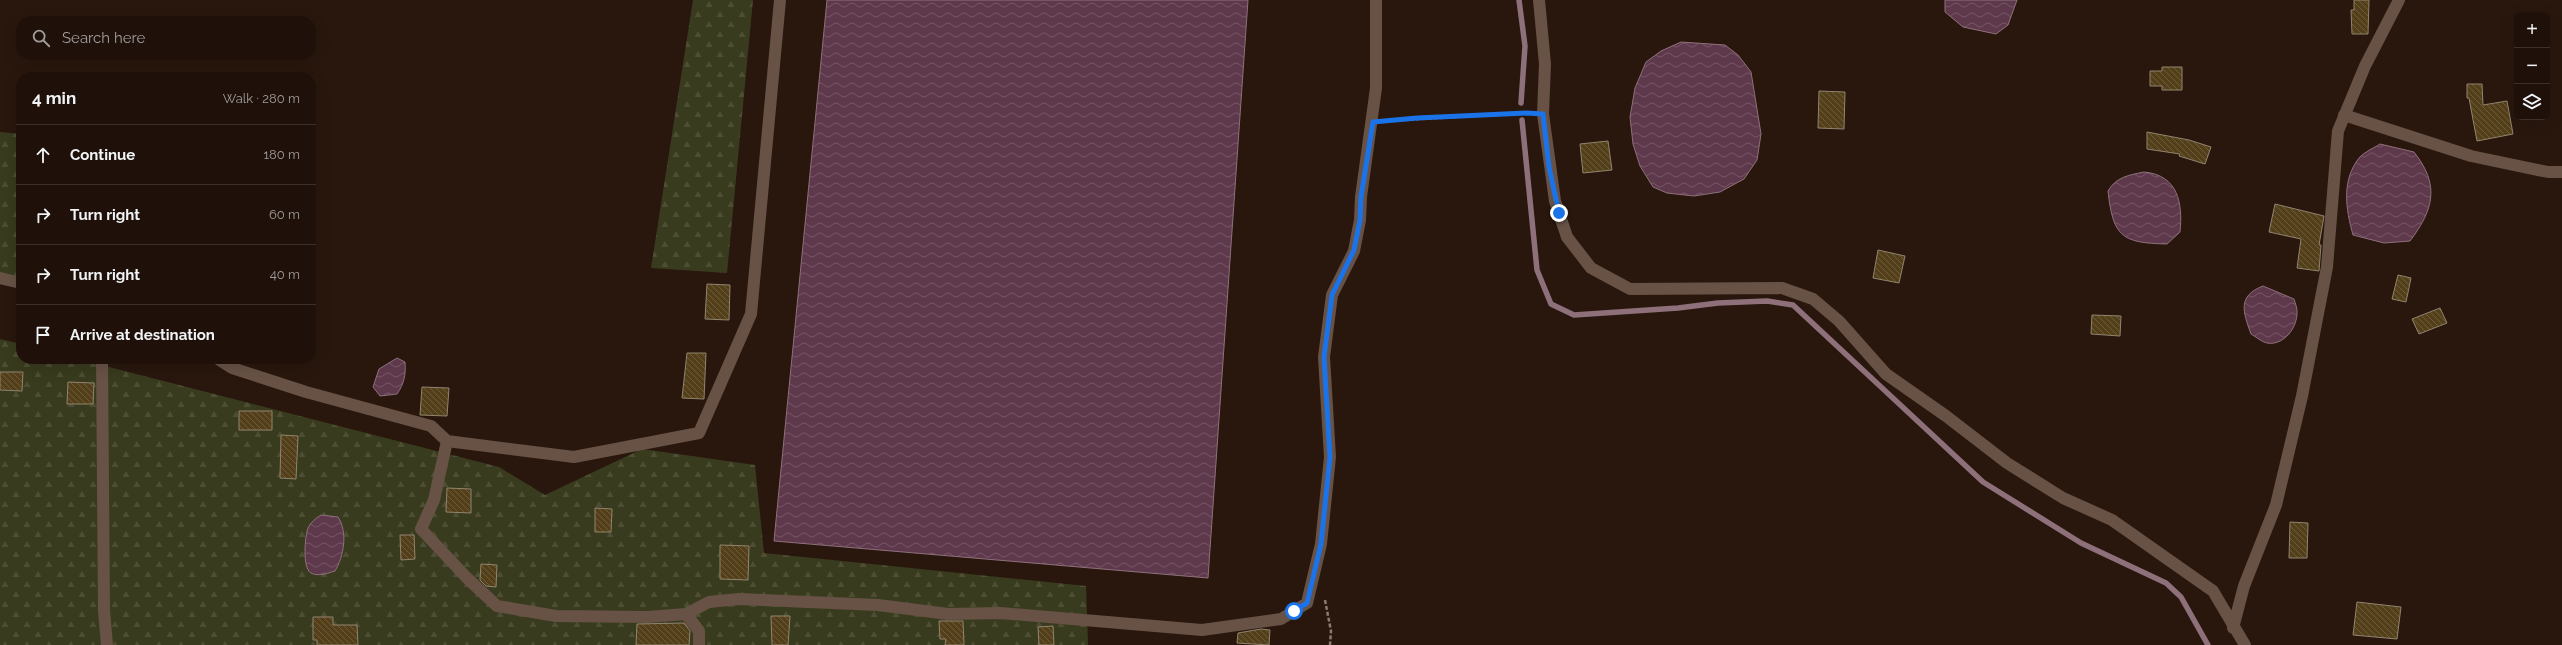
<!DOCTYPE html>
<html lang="en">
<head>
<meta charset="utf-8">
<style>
	:root { --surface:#1f110a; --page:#2c1f18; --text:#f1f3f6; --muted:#a19d9c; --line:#3c312b }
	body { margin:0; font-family:Raleway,sans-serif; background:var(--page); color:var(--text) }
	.controls { position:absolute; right:12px; top:12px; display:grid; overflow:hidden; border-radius:8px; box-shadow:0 4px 16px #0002 }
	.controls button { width:36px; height:36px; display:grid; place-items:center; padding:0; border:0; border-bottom:1px solid var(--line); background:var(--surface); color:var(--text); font:20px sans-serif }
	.stop { position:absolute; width:12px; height:12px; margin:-9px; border:3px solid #1a73e8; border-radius:50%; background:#fff }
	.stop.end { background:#1a73e8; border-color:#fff; box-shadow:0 1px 4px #0008 }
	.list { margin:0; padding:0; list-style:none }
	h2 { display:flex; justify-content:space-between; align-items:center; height:52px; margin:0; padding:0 16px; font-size:17px }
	h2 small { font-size:13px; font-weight:400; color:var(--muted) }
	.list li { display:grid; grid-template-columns:26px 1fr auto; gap:12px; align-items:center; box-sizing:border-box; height:60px; padding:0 16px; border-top:1px solid var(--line) }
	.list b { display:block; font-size:15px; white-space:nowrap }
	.list em { font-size:13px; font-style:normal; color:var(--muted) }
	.icon { flex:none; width:22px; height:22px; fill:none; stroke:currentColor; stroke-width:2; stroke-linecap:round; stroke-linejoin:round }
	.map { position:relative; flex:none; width:2562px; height:645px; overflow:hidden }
	.search { position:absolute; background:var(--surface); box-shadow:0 4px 16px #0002; left:16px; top:16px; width:300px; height:44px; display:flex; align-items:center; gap:10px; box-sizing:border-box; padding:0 14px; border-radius:16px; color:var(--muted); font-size:15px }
	.panel { position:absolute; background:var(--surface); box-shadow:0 4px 16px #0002; left:16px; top:72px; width:300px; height:292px; border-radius:16px }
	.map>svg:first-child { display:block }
	.forest { fill:url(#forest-firs) }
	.water { fill:url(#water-waves); stroke:#8e707b }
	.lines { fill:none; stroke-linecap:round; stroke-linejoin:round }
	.stream { stroke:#8e707b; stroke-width:5.5 }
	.building { fill:url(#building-back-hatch); stroke:#91856f }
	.path { stroke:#8b7a72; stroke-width:2.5; stroke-dasharray:4 2; stroke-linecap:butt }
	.street { stroke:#685246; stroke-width:12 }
	.route { stroke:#1a73e8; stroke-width:5 }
</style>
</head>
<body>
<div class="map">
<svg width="2562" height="645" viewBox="0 0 2562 645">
	<defs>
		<pattern id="forest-firs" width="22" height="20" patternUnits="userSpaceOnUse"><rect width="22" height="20" fill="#393b1e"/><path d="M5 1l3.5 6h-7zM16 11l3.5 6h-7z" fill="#4d4e34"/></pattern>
		<pattern id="water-waves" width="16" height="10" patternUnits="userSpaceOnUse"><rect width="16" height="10" fill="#5e394c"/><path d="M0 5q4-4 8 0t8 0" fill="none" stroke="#765666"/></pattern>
		<pattern id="building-back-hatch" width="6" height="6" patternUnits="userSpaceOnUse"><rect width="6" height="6" fill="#533f19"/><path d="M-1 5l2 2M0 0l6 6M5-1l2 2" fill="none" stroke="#6d5b3a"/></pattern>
	</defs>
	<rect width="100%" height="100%" fill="#29170d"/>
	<path class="forest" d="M693,0h60l-26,273 -76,-5z
		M0,132l21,2v151l-21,-7z
		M0,339l21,5v15h57l421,108 46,28 97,-46 113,16 9,88 322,33 2,59h-1088z"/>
	<path class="water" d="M827,0h421l-40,578 -434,-37z
		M1945,0h72l-9,25 -12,9 -33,-7 -18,-15z
		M1681,42l44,3 13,10 13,17 10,62 -4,26 -13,19 -24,13 -26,4 -27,-3 -14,-6 -13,-21 -7,-22 -3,-27 5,-29 11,-26 15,-11z
		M2380,144l34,8c26,33 20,57 -4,89l-26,2 -31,-8c-7,-25 -12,-54 6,-77 5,-6 15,-10 21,-14z
		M2144,172c34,3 39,31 36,60l-13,12c-45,-1 -54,-7 -59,-53 8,-14 21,-16 36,-19z
		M2263,286l31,13c1,4 3,8 3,12 1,16 -13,35 -30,32 -5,-1 -11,-6 -16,-9 -8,-22 -14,-38 12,-48z
		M397,358l8,4c1,13 -1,22 -8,32l-17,2 -7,-9 6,-18z
		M321,515l17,2c10,15 6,39 -3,54 -7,2 -17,6 -24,2 -9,-5 -6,-37 -3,-45 3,-6 7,-9 13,-13z"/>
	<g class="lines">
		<path class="stream" d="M1519,0l6,46 -4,57
			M1522,120l15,150 14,34 23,11 104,-7 40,-5 49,-2 26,4 190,177 98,61 85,40 15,14 27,48"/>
	</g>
	<path class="building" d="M2354,0h15l-1,34h-16l-1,-24h3z
		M2162,67h20v23h-20v-4h-12v-15h12z
		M2467,84h15l1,21 24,-4 6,33 -36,7 -8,-43h-2z
		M1819,91l26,1 -1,37 -26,-1z
		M2147,132l42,8 22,7 -6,17 -26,-8 1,-2 -33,-5z
		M1608,141l4,29 -29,3 -3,-29z
		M2275,204l49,12 -5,29h2l-2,26 -22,-3 4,-29 -32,-7z
		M1878,250l27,6 -6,27 -26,-5z
		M2398,275l13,3 -5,24 -14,-3z
		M707,284l23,1 -1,35 -24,-1z
		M2440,308l7,15 -28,11 -7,-15z
		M2092,315l29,1 -1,20 -29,-2z
		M687,353h19l-2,46 -22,-1z
		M0,372h23l-1,19 -22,-1z
		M68,382l26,1 -1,21h-26z
		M422,387l27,1 -2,28 -27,-1z
		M239,411h33v19h-33z
		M281,435l17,1 -2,43 -16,-1z
		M447,488l24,1v24l-25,-1z
		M595,508l17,1 -1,23h-16z
		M2290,522l18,1 -1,35h-18z
		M400,535h14l1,24 -14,1z
		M720,545l29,1 -1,34 -28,-1z
		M481,564l16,1 -1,22 -10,-1 -6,-6z
		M2357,602l44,5 -4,32 -44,-4z
		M771,616h19l-2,29h-16z
		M313,617h20v8h24l1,20h-41v-5h-4z
		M939,621h24l1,24h-19l1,-6h-6z
		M684,623l6,8 -1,14h-53l1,-21z
		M1053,626l1,19h-15l-1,-18z
		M1261,629l9,1 -1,15 -32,-2 1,-10z"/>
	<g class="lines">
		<path class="path" d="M1386,121l143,-8
			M1325,600l6,31 -1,14"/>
		<path class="street" d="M1539,0l6,64 -2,50 12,87 12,36 24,31 39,21 152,-1 31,11 26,22 47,53 60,42 61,47 56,35 49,22 101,71 32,54
			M2344,115l127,41 77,16h14
			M0,278l21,5
			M102,359l2,252 3,34
			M218,359l14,9 74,24 125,34 16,15 -13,59 -13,29 46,49 30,28 59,10 92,1 38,-3 13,17v14
			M447,441l127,16 125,-24 52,-119 29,-314
			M686,614l23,-12 30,-3 139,6 70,9 52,-1 202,17 79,-11 26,-16 14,-59 9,-87 -6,-100 8,-62 22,-44 6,-31 1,-23 15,-109v-88
			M2233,628l11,-42 32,-81 26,-109 25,-129 11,-136 27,-65 34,-66"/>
	</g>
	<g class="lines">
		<path class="route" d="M1294,611l13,-8 14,-59 9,-87 -6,-100 8,-62 22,-45 6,-30 1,-23 12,-75 44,-4 110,-5 16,1 6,53 10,46"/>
	</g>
</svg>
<div class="controls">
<button>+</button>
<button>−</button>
<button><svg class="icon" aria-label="layers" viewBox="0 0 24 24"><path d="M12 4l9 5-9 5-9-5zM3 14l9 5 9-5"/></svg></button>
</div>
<div class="stop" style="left:1294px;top:611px"></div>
<div class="stop end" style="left:1559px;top:213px"></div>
<div class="search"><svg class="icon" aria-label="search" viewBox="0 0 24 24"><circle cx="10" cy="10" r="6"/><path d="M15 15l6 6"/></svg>Search here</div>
<section class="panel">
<h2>4 min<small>Walk · 280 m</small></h2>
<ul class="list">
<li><svg class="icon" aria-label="ahead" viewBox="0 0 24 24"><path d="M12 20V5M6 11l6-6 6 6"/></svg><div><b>Continue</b></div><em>180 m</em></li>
<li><svg class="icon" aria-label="right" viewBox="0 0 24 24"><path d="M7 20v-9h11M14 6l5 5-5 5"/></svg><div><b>Turn right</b></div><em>60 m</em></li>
<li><svg class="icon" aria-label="right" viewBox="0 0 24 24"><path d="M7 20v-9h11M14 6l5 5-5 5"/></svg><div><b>Turn right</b></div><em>40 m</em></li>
<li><svg class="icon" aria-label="arrive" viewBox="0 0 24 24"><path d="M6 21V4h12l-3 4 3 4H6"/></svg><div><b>Arrive at destination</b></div></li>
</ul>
</section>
</div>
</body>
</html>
